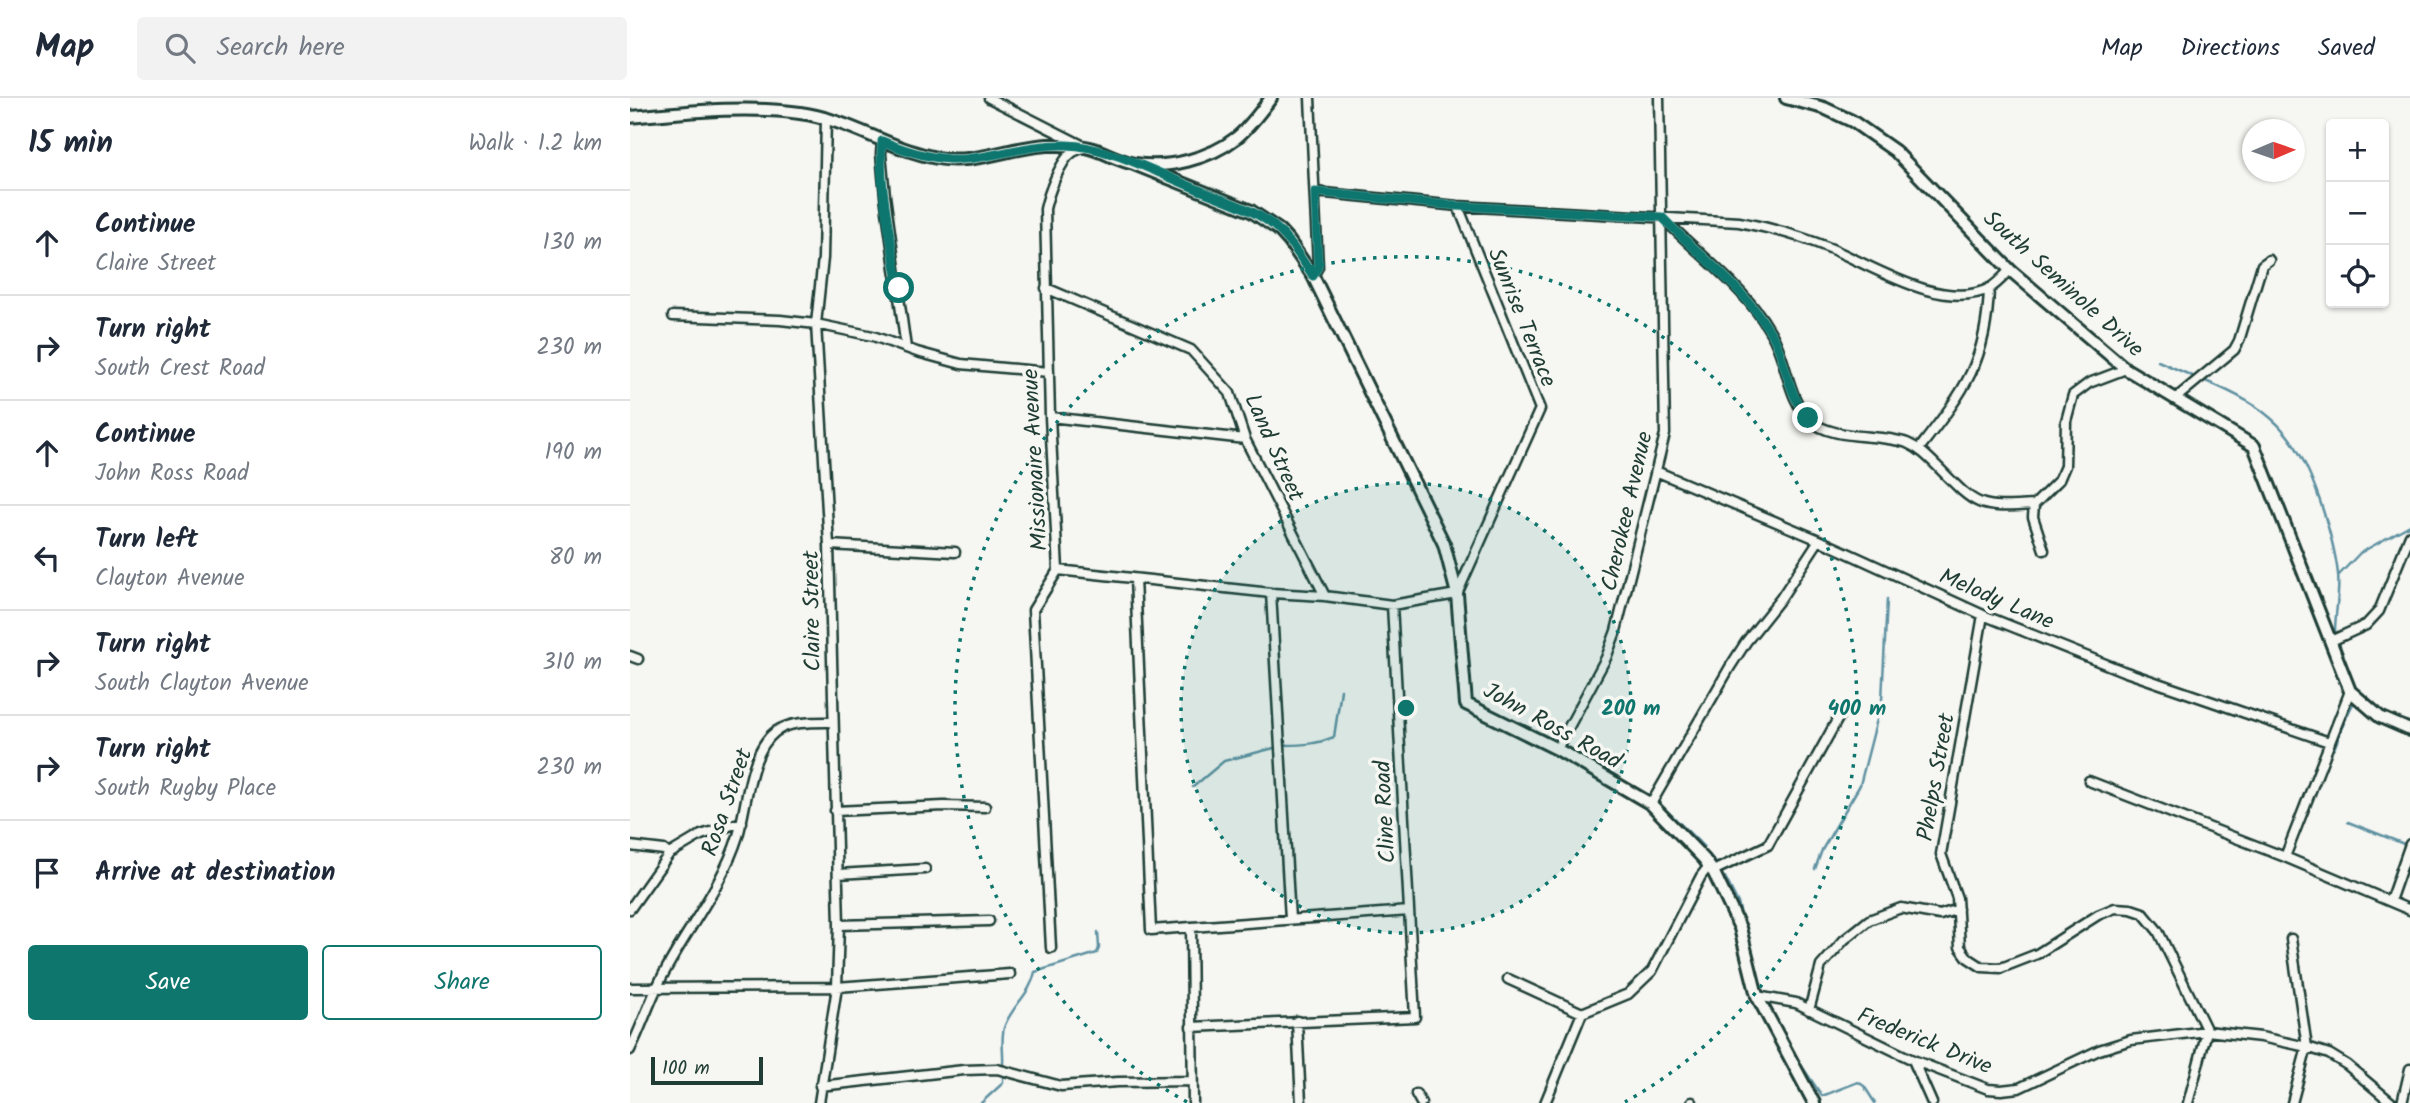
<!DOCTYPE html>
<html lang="en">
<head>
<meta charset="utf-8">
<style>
	:root { --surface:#fff; --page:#f2f2f3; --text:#1f2937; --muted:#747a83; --line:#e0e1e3; --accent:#0f766e }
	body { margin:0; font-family:Kalam,sans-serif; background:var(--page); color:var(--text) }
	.controls { position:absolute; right:21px; top:21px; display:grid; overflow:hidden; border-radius:7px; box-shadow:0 2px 5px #0004 }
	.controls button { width:63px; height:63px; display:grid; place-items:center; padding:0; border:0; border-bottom:2px solid var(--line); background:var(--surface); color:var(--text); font:35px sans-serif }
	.compass { position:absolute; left:1612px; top:21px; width:63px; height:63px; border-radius:50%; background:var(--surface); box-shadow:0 2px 5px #0004; rotate:88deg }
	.scale { position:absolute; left:21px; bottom:18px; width:112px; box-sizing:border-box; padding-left:7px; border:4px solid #1f3d34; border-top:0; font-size:19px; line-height:24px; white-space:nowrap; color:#1f3d34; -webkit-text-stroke:5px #f6f6f2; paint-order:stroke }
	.stop { position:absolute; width:21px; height:21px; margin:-16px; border:5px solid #0f766e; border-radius:50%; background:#fff }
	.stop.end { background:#0f766e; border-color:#fff; box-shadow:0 2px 7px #0008 }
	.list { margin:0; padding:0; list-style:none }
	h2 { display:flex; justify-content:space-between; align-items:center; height:91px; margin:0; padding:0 28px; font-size:30px }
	h2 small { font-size:23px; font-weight:400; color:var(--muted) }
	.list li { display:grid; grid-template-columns:46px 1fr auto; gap:21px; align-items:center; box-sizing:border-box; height:105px; padding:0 28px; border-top:2px solid var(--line) }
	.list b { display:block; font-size:26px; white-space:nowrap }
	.list p { margin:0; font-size:23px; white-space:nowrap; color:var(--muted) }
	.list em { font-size:23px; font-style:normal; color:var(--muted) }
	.actions { display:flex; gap:14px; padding:21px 28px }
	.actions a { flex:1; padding:16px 0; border:2px solid var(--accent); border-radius:7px; text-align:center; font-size:24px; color:var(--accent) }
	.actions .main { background:var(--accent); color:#fff }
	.icon { flex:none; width:38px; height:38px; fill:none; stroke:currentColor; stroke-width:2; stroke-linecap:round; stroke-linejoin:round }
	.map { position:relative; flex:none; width:1780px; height:1005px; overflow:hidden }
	header { display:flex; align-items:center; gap:42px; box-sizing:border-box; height:98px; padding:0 35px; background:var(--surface); border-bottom:2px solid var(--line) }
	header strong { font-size:33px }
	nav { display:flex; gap:38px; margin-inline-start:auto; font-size:24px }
	.search { width:490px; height:63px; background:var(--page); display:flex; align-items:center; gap:18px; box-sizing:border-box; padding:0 24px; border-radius:7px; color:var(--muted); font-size:26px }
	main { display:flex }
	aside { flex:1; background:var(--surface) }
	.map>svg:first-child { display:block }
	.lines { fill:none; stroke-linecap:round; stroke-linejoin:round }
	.stream { stroke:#6092a2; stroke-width:2.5 }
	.street-casing { stroke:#1f3d34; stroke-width:13 }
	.secondary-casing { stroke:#1f3d34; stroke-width:16 }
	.street { stroke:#f6f6f2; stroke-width:8 }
	.secondary { stroke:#f6f6f2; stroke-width:10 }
	.route { stroke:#0f766e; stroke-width:9 }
	.ring { fill:none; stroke:#0f766e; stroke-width:3.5; stroke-dasharray:3.5 7 }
	.labels { text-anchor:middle; stroke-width:7; stroke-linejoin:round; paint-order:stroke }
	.street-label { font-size:23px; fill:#1f3d34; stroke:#f6f6f2 }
	.centre { fill:#0f766e; stroke:#f6f6f2; stroke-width:3.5 }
	.ring-label { font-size:21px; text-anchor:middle; font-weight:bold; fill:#0f766e; stroke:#f6f6f2; stroke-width:7; stroke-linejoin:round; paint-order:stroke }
</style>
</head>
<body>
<header>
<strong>Map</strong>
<div class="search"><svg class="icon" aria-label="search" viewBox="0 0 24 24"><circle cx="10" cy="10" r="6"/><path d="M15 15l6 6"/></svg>Search here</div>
<nav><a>Map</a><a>Directions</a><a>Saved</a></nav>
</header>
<main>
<aside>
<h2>15 min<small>Walk · 1.2 km</small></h2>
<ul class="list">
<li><svg class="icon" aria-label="ahead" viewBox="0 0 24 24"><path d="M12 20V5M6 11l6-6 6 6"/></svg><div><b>Continue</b><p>Claire Street</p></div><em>130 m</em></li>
<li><svg class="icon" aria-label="right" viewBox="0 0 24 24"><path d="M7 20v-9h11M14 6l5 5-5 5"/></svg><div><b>Turn right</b><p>South Crest Road</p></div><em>230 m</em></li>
<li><svg class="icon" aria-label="ahead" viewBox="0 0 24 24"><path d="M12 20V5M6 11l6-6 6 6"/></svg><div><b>Continue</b><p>John Ross Road</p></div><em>190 m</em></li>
<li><svg class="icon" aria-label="left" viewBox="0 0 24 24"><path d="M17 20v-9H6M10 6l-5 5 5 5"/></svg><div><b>Turn left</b><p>Clayton Avenue</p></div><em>80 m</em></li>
<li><svg class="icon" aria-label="right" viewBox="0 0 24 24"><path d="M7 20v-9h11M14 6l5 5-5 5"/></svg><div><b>Turn right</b><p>South Clayton Avenue</p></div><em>310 m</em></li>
<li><svg class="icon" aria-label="right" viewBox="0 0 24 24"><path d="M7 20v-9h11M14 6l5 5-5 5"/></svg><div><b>Turn right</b><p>South Rugby Place</p></div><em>230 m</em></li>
<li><svg class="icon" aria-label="arrive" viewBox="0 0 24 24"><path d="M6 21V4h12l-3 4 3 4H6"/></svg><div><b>Arrive at destination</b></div></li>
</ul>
<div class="actions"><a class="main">Save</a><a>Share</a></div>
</aside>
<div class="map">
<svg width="1780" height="1005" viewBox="0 0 1780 1005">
	<rect width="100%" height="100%" fill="#f6f6f2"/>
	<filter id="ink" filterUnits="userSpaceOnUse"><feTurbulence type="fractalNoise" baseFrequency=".0143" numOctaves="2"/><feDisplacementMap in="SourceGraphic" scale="14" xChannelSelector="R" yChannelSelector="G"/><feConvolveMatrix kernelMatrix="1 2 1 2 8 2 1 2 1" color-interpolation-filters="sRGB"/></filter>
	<g filter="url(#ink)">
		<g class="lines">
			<path class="stream" d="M1528,263l39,17
				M1573,282c68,28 93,51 117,121 8,24 15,47 18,73 2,19 -3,39 -3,58
				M1708,478l22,-23 50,-28
				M1709,546l14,38
				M656,647c17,0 32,-1 48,-8l7,-47
				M1704,651c6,-15 11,-31 19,-45
				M563,689l31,-26 50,-13
				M1032,708l42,41
				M1718,724l56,22
				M1081,759l5,6
				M1185,771l7,-19 38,-65 22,-85 5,-101
				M1095,779l13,26 18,67
				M1165,958l27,40 36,-14 6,4 11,17
				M373,966c1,-12 -3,-28 2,-39 8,-20 26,-32 30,-53l62,-19 2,-5 -1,-16
				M351,1005l22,-20v-6"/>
			<g class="street-casing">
				<path id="street" d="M359,0l91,46
					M680,0l8,169 -5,9
					M252,43l-1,13 4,42 21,152
					M685,94l143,14 281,16c33,6 62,14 93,27 42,18 112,63 158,39 8,-5 14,-12 20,-18
					M1032,119c32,33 75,65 101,103 4,7 10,15 13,23 12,26 13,57 34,77 22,21 69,13 97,23 12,5 21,14 30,23 39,40 40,43 97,39l25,-25 6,-14 1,-45 7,-26 16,-12 37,-14
					M416,190l145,62 39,43 15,46 80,157
					M43,218l107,4 36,4 57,12 44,16 44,12 88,8
					M1546,300l58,-48 5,-9 23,-76 7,-5
					M420,319l195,22
					M1289,351c44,-57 68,-86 70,-161
					M1028,374l161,68 164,75 140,56 206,71
					M1404,407l-1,12 11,33
					M199,447l126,7
					M428,472l213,23 54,3 67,9 65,-11 83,-185 -82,-203
					M505,481l16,351 258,-19
					M641,495l19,326
					M1353,517l-42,239 16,44 3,49 8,11 14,9 19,1 36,-14 61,-39 17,-7 16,1 12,4 15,18 49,100 -19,72
					M1701,543l35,-16 13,-14 31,-76
					M0,558l8,3
					M927,651l49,-91 10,-27 49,-197 -6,-336
					M1459,683l196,76 125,53
					M1021,706l79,-137 16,-25 35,-44 38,-58
					M205,713l109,-5 41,1
					M0,748l34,4 5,4
					M1655,759l65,-166
					M1083,773l55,-26 73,-132
					M208,776l87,-5
					M1760,803l20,-57
					M0,811l39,-55 32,-19 41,-13
					M209,827l150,-4
					M561,829l2,176
					M1661,841l16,108 -15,56
					M421,850l-18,-338 25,-40 -8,-153 -5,-208c3,-14 15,-49 28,-57 3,-2 7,-3 11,-4
					M878,881l74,34
					M0,890l207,-1 173,-13
					M1127,898l39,7 117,57 75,29 13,1 18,-2 80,-38 32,-10 76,-9 54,6 46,10 22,7 18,11 45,38
					M1179,912l12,-44 23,-26 25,-20 32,-12 39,7 18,-6
					M667,923l4,82
					M561,929l224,-10 -23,-412
					M0,952c12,-24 20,-50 32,-73 24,-47 60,-90 76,-141 9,-30 11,-84 37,-104 14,-11 41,-10 57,-10
					M1283,962l19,43
					M190,988l144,-16 33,-1 64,17 57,-4 74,-1
					M786,996l5,9
					M1062,1004v1
					M189,1005l18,-116 2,-62 -10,-380 -13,-221 7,-66 3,-140
					M915,1005l37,-90 46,-19 24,-23 49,-95 8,-10
					M1772,1005l8,-34"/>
			</g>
			<g class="secondary-casing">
				<path id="secondary" d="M1156,0l38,10 28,13 43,30 115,119 116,99 128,77 96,245 30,26 30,13
					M0,19c56,-5 115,-12 170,-4 48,6 89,36 137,45 37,7 73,-11 110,-13 14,0 29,-1 43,3 15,4 29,13 45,16 33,5 74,-5 101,-26 14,-11 24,-26 35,-40
					M504,66l117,47 28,19 10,11 24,35 131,268 13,50 9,110 91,45 94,55 53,55 10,14 26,55 17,68 57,107"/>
			</g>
			<use href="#street" class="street"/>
			<use href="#secondary" class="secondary"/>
		</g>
	</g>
	<g class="lines" filter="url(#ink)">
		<path class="route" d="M269,190c-7,-48 -21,-99 -17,-147 26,11 56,20 83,18 35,-3 64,-15 101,-14 42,1 91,28 131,44 24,10 51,18 72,33 19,14 31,35 44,54l5,-9 -3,-75 143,14 204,11c31,33 77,67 101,104 5,8 11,15 14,24 10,24 13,53 31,73"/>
	</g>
	<circle cx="776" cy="610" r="225" fill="#0f766e" fill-opacity=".12"/>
	<g class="ring">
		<circle cx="776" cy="610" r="225"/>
		<path d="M557 1004A451 451 0 1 1 995 1004"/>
	</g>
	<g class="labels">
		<g class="street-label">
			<text transform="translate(1434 185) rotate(42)" y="8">South Seminole Drive</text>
			<text transform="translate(893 219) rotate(68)" y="8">Sunrise Terrace</text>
			<text transform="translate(645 349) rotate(66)" y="8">Land Street</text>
			<text transform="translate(404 362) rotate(-93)" y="8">Missionaire Avenue</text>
			<text transform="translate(996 413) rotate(-77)" y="8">Cherokee Avenue</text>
			<text transform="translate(1367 500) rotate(23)" y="8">Melody Lane</text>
			<text transform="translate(181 513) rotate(-91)" y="8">Claire Street</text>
			<text transform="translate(923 627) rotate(29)" y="8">John Ross Road</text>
			<text transform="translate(1305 679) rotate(-80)" y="8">Phelps Street</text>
			<text transform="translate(96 704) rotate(-71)" y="8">Rosa Street</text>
			<text transform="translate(754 714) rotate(-93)" y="8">Cline Road</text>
			<text transform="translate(1295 942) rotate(22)" y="8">Frederick Drive</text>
		</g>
	</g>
	<circle cx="776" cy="610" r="10" class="centre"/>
	<g class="ring-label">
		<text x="1001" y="617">200 m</text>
		<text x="1227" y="617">400 m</text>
	</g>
</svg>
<div class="controls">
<button>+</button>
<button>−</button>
<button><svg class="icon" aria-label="locate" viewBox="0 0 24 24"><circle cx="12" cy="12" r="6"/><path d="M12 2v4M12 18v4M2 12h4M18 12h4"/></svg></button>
</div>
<svg class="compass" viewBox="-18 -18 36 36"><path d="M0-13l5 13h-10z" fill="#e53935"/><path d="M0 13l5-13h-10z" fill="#747a83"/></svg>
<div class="scale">100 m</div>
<div class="stop" style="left:269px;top:190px"></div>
<div class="stop end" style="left:1178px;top:320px"></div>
</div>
</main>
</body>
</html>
